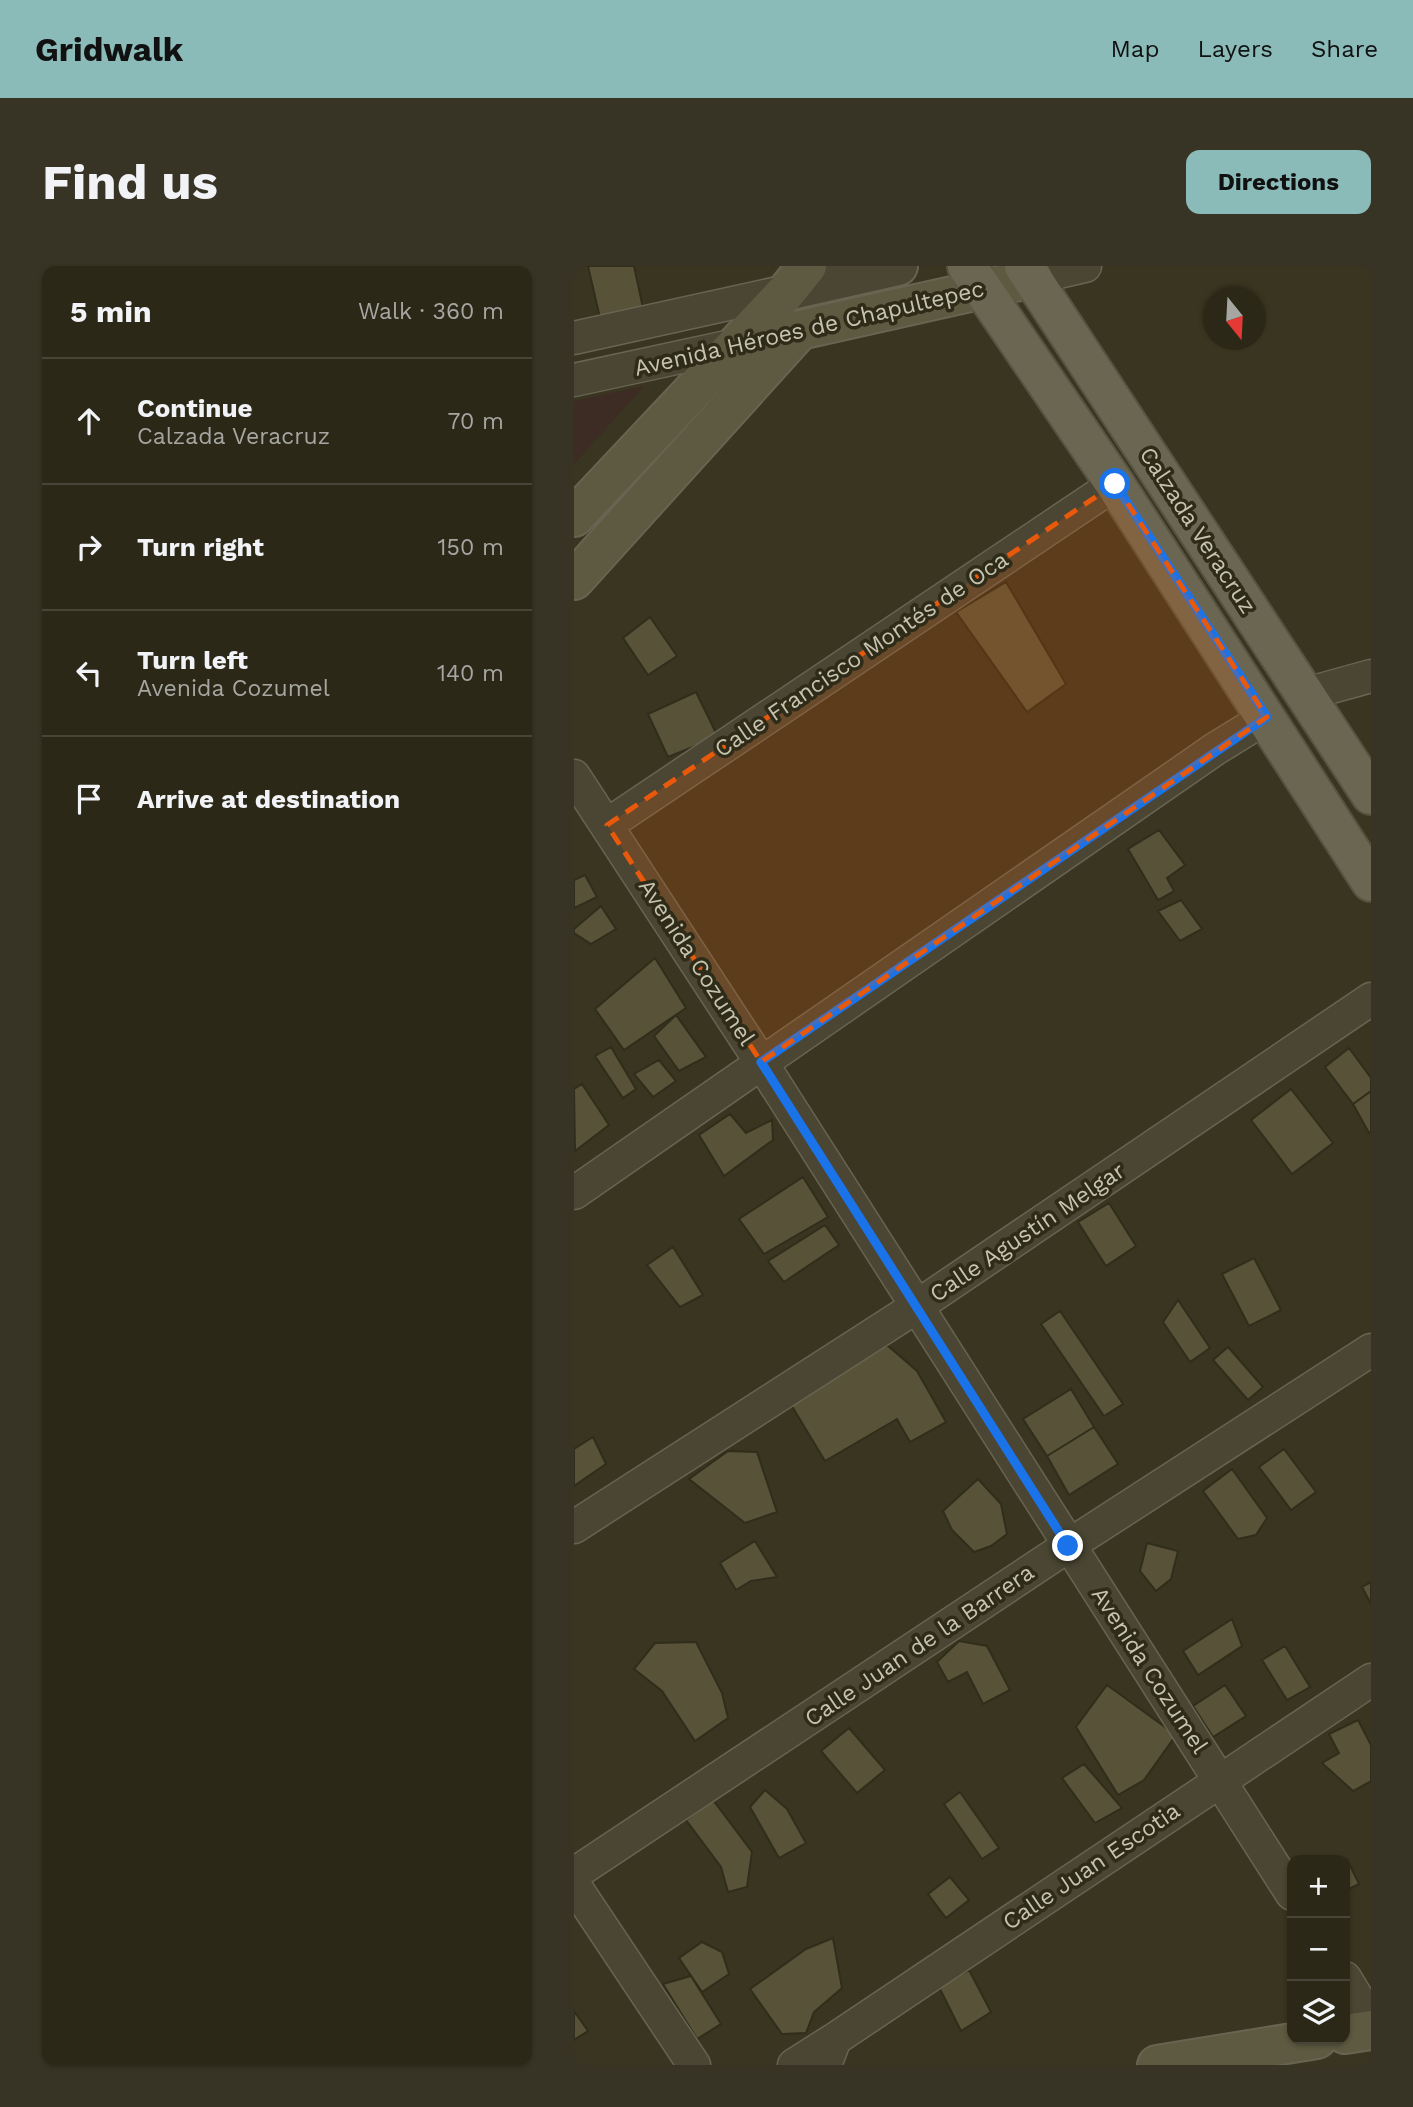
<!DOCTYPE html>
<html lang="en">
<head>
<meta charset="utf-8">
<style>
	:root { --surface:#2c2818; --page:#383425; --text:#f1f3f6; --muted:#a6a6a2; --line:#484437; --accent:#8bbbb9 }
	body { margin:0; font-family:"Work Sans",sans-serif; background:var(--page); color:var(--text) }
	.controls { position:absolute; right:21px; bottom:21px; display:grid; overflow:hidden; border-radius:14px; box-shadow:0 2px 5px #0004 }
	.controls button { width:63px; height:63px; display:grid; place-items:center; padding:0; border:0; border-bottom:2px solid var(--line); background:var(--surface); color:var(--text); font:35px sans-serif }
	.compass { position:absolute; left:629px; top:21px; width:63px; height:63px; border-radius:50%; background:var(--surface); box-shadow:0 2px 5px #0004; rotate:162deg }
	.stop { position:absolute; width:21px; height:21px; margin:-16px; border:5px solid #1a73e8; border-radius:50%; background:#fff }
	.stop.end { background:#1a73e8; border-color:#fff; box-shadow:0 2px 7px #0008 }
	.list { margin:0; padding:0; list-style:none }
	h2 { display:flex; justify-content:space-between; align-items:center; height:91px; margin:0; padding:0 28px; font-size:30px }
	h2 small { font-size:23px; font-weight:400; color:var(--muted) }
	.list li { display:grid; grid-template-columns:46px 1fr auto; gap:21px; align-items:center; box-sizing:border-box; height:126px; padding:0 28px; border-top:2px solid var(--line) }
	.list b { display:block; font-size:26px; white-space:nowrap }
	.list p { margin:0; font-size:23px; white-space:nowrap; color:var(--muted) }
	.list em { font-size:23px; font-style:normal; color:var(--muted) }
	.icon { flex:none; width:38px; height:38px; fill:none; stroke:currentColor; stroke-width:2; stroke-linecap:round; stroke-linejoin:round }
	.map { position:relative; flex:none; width:797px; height:1799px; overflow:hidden; border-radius:14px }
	header { display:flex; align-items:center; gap:42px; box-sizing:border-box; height:98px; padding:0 35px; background:var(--accent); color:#111 }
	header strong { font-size:33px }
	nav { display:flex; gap:38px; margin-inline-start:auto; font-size:24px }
	.intro { display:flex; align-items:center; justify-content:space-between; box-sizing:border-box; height:168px; padding:0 42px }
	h1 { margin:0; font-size:49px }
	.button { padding:18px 32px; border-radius:14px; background:var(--accent); color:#111; font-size:24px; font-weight:700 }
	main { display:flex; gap:42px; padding:0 42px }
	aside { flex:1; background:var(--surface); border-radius:14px; box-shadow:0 2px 5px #0004 }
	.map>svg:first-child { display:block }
	.green { fill:#3d2c24 }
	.building { fill:#585338; stroke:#302d1b; stroke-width:2 }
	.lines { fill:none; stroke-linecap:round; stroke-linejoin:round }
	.minor-casing { stroke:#676451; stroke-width:35 }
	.tertiary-casing { stroke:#676451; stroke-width:42 }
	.secondary-casing { stroke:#676451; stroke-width:42 }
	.primary-casing { stroke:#565340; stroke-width:42 }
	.minor { stroke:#4a4633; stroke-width:32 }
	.tertiary { stroke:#4a4633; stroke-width:38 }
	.secondary { stroke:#5d5a41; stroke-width:38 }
	.primary { stroke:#6a6651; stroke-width:38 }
	.route { stroke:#1a73e8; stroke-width:9 }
	.marked { fill:#e8590c; fill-opacity:0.2; stroke:#e8590c; stroke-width:5; stroke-dasharray:14 9; stroke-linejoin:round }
	.labels { text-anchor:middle; stroke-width:7; stroke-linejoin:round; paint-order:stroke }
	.street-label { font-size:23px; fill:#c6c3ae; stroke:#2e2b19 }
</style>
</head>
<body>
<header>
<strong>Gridwalk</strong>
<nav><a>Map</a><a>Layers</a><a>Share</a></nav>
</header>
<div class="intro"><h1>Find us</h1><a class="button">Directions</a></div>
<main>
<aside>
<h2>5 min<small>Walk · 360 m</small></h2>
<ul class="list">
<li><svg class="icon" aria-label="ahead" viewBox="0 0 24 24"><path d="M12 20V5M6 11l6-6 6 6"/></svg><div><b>Continue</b><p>Calzada Veracruz</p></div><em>70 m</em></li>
<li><svg class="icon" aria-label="right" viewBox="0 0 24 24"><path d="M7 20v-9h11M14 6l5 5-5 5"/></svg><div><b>Turn right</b></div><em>150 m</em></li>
<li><svg class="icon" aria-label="left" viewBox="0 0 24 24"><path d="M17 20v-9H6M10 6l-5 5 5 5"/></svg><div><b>Turn left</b><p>Avenida Cozumel</p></div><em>140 m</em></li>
<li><svg class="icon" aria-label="arrive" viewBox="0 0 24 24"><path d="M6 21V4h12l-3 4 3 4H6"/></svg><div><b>Arrive at destination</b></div></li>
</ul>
</aside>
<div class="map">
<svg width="797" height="1799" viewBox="0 0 797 1799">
	<rect width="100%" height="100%" fill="#3a3520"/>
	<path class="green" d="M70,120l-70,78v-63z"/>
	<path class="building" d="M14,0h46l9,42 -43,10z
		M432,316l60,102 -39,28 -71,-100z
		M76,351l27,39 -29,19 -25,-37z
		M122,426l22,45 -50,20 -20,-43z
		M585,564l26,35 -18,13 7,13 -16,9 -30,-51z
		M11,609l12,22 -23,11v-28z
		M607,634l21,29 -22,12 -22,-30z
		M27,640l15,23 -25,15 -17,-11v-4z
		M81,692l31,50 -62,42 -29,-41z
		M102,749l30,42 -27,14 -25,-35z
		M37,781l25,42 -13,9 -28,-42z
		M775,782l22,30v13l-18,13 -28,-37z
		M85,794l17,21 -23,16 -19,-23z
		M8,818l27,41 -34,26 -1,-62z
		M717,823l42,54 -41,31 -41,-54z
		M797,825v41l-2,1 -16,-29z
		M156,848l16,19 26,-13 1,20 -49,36 -25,-41z
		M229,911l25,40 -64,37 -25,-35z
		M535,937l27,43 -30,20 -28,-44z
		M251,959l14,20 -55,37 -16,-21z
		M99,981l30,48 -23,12 -33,-42z
		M680,992l27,52 -32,16 -27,-52z
		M604,1034l32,48 -20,14 -27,-40z
		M486,1045l63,93 -19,12 -63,-92z
		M313,1079l30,26 29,51 -36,20 -13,-23 -72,42 -35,-58z
		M654,1081l35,40 -15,13 -35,-40z
		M497,1123l23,38 -47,29 -24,-37z
		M520,1161l24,37 -49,31 -22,-39z
		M19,1171l13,27 -32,22v-37z
		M710,1183l32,43 -25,18 -32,-43z
		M154,1185l29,1 20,60 -32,11 -56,-44z
		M658,1203l35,49 -11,17 -18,4 -35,-48z
		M404,1213l23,25 6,30 -16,12 -17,6 -22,-22 -9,-19z
		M181,1275l22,36 -26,4 -15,9 -16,-27z
		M573,1277l31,8 -7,28 -15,12 -16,-20z
		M797,1316v22l-9,-17z
		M658,1353l10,27 -44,29 -15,-24z
		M385,1375l28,5 23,44 -27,14 -16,-32 -19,10 -11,-20z
		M122,1376l26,51 6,25 -33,23 -33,-50 -28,-22 21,-26z
		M711,1380l25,41 -23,13 -25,-40z
		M533,1419l69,50 -32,45 -26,15 -42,-68z
		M651,1419l21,31 -33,21 -20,-31z
		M784,1454l13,25v36l-18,10 -31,-28 17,-10 -10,-19z
		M275,1462l36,42 -28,23 -36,-42z
		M510,1498l38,44 -27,15 -33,-45z
		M191,1524l22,19 19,34 -27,15 -29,-51z
		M386,1526l39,56 -17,11 -38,-55z
		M139,1534l39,52 -5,35 -19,5 -7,-25 -35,-47z
		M773,1593l12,25 -14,7v-31z
		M376,1611l19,23 -23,18 -18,-24z
		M259,1672l9,50 -28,24 -8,21 -24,1 -32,-45 56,-40z
		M128,1676l20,10 7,22 -27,18 -23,-34z
		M395,1704l22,42 -30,19 -22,-44z
		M117,1710l30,48 -24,15 -34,-55z
		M0,1745l14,20 -14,9z"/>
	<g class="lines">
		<g class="minor-casing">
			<path id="minor" d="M459,12l52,-12
				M0,72l213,-47
				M0,114l162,-35
				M732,428l65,-18
				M0,510l187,286 531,832
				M33,559l508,-341
				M0,927l641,-444 52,-32
				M0,1261l342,-220 455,-308
				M0,1608l494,-328 303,-196
				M0,1619l120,180
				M771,1712l26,43
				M220,1799l41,-26
				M251,1799l10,-26 536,-359"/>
		</g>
		<g class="tertiary-casing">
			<path id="tertiary" d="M213,25l111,-25"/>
		</g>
		<g class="secondary-casing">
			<path id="secondary" d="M0,251l213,-226 20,-25
				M0,314l226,-250 233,-52
				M771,1768l26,-4
				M583,1799l160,-26"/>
		</g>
		<g class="primary-casing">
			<path id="primary" d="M393,0l148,218 256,398
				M450,0l347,529"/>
		</g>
		<use href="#minor" class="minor"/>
		<use href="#tertiary" class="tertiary"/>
		<use href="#secondary" class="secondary"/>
		<use href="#primary" class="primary"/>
	</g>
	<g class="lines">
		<path class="route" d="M494,1280l-307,-484 506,-345 -152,-233"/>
	</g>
	<path class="marked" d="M541,218l152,233 -506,345 -154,-237z"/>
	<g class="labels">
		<g class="street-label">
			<text transform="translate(235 62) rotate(-13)" y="8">Avenida Héroes de Chapultepec</text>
			<text transform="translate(624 264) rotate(57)" y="8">Calzada Veracruz</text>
			<text transform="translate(287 388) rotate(-34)" y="8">Calle Francisco Montés de Oca</text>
			<text transform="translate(123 696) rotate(57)" y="8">Avenida Cozumel</text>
			<text transform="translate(453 966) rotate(-34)" y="8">Calle Agustín Melgar</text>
			<text transform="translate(345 1379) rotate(-34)" y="8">Calle Juan de la Barrera</text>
			<text transform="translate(576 1404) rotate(57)" y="8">Avenida Cozumel</text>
			<text transform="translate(517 1600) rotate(-34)" y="8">Calle Juan Escotia</text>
		</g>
	</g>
</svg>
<div class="controls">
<button>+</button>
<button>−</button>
<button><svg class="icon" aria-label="layers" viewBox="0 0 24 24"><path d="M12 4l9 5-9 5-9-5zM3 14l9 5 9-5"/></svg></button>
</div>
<svg class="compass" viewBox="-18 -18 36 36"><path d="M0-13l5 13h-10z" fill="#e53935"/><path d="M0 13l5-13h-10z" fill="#a6a6a2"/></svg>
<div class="stop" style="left:541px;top:218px"></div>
<div class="stop end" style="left:494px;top:1280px"></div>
</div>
</main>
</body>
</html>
